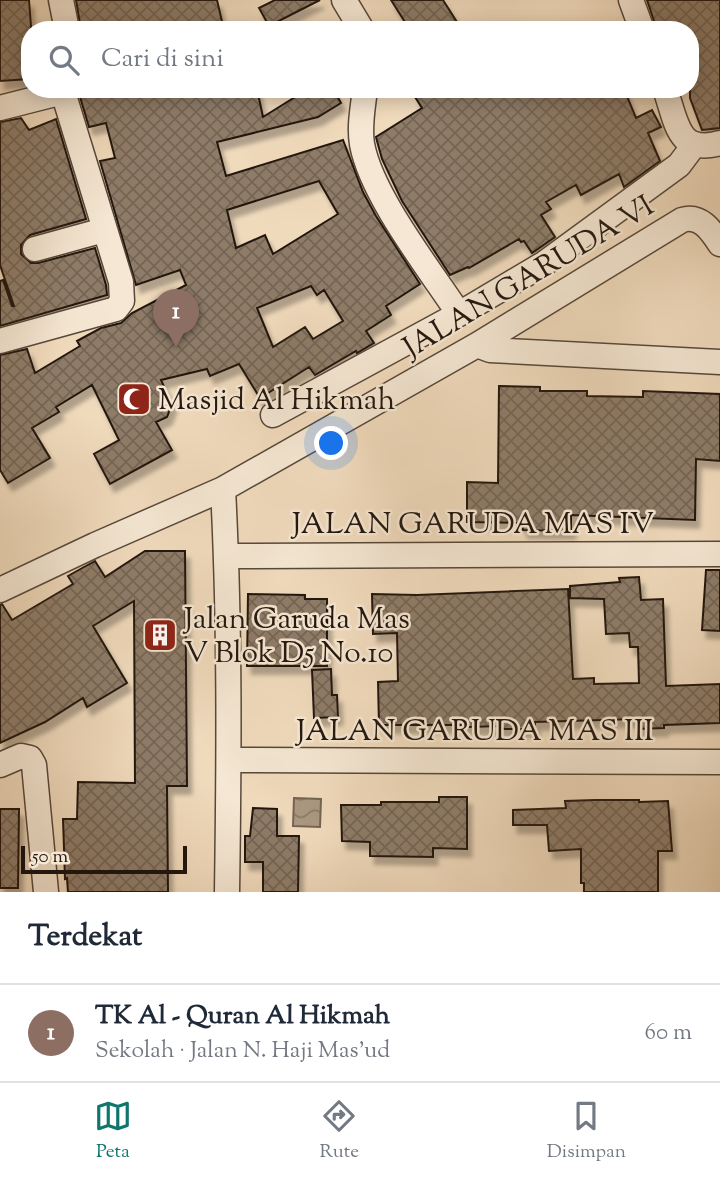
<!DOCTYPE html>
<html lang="id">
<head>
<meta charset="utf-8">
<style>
	:root { --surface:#fff; --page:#f6f6f7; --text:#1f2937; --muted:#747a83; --line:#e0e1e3; --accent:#0f766e }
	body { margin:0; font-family:"Sorts Mill Goudy",serif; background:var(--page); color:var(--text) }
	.scale { position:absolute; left:21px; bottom:18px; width:166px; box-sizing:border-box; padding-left:7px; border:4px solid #24170e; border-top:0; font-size:19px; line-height:24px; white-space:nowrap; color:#24170e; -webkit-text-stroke:5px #f5e7d3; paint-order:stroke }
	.you { position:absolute; left:332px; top:444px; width:24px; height:24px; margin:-18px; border:5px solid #fff; border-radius:50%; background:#1a73e8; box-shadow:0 0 0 10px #1a73e833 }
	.badge { display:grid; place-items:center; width:46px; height:46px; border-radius:50%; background:var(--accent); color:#fff; font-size:23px; font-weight:700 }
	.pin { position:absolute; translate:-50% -58px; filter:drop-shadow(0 2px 4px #0008) }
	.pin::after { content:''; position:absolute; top:37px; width:24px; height:21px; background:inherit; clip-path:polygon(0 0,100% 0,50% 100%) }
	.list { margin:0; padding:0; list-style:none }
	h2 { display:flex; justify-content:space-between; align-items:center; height:91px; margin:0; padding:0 28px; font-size:30px }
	h2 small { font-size:23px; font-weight:400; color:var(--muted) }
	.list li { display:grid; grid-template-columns:46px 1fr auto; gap:21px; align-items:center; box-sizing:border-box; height:98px; padding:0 28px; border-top:2px solid var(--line) }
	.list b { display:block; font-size:26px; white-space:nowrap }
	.list p { margin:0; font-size:23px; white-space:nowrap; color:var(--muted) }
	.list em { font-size:23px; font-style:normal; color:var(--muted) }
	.icon { flex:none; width:38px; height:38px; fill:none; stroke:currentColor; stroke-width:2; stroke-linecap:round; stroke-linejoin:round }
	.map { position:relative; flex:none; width:720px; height:892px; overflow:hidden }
	.search { position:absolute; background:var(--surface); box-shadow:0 4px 18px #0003; left:21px; right:21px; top:21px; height:77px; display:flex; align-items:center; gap:18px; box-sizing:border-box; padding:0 24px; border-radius:28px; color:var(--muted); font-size:26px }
	.sheet { height:189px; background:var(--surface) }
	nav { display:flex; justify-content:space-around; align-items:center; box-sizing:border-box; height:98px; border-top:2px solid var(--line); background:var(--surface); font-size:19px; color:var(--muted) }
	nav a { display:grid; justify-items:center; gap:4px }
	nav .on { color:var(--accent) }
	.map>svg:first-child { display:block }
	.water { fill:url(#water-waves); stroke:#756453; stroke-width:2 }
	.building { fill:url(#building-cross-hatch); stroke:#24170e; stroke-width:2; fill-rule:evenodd; filter:url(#shadow) }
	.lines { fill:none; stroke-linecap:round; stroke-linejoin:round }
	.minor-casing { stroke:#57483a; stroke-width:27 }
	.minor { stroke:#f5e7d3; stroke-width:24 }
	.labels { text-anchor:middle; stroke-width:5; stroke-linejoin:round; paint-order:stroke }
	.street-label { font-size:30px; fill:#24170e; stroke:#f5e7d3 }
	.poi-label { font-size:30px; fill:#24170e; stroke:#f5e7d3; text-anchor:start }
</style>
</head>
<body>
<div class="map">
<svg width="720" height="892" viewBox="0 0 720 892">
	<defs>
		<pattern id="water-waves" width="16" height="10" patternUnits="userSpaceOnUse" patternTransform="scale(1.75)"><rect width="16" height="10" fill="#ab9881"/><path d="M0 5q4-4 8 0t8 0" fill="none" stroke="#8b7b68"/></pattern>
		<pattern id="building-cross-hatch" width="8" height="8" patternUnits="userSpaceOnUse" patternTransform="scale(1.75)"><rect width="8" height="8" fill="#8e7c68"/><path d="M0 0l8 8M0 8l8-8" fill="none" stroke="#746554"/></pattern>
		<filter id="shadow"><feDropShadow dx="4.5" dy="8" stdDeviation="2" flood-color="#0004"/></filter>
	</defs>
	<rect width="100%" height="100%" fill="#f0dabc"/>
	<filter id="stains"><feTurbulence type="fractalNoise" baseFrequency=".00286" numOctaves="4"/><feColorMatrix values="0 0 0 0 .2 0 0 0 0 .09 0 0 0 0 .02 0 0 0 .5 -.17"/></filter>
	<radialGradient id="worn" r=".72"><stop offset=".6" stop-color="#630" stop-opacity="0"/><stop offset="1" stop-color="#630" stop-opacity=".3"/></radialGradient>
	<path class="water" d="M294,798l27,1 -1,28 -27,-1z"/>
	<path class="building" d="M0,0h29l2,26 -1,53 -30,2z
		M76,0h141l7,30h-143z
		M275,0h45l-51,26 -10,-18z
		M391,0h52l19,30h-52z
		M647,0h73v128l-18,2 -12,-32v-68h-33z
		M80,89h88l1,7 29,-7h59l6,28 45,-28h25l8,14 -23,14 -101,25 9,34 117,-36 20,52 13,24 44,68 -34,22 5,9 -25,16 8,12 -17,10 -1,-2 -41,24 -6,-8 -49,31 -21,-34 -29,12 -3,-7 -46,11 11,24 -5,13 -11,5 16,28 -62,34 -16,-30 25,-14 -27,-55 -36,22 3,5 -27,16 18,30 -42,25 -8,-13v-115l27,-6 8,24 45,-27 -3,-5 24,-13 20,-5 11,-10 54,-28 -6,-15 -44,15 -36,-124 15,-3 -9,-35 -17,4 -9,-30h2zM319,181l19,33 -65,40 -8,-19 -29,13 -9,-38zM311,286l6,9 7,-5 19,31 -30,18 -8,-12 -32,20 -16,-39z
		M415,89h209l12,29 16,-8 9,17 -13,6 12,28 -36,26 -5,-13 -38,21 -5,-10 -30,17 5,7 -10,6 14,22 -23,16 -8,-12 -3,1 -2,-3 -50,29 -1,-1 -18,8 -48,-74 -20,-42 -5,-18 -1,-4 46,-29 -7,-11 3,-2z
		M21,118l8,12 27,-11 30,100 -56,16 -9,10v9l10,9h7l57,-15 11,37 1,10 -107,31v-45l3,-1 9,26h2l-14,-41v-143z
		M499,386l41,1v4h47v5l56,1v-6l77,3v67l-24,-2 -1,61 -124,-5v16l-48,-1v-7l-56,-1v-40l31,1z
		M145,551h40l2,235h-20l1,106h-100l-1,-14 -2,1 -2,-60h14l1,-37 57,1 -1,-182 -41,25 34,57 -40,24 -4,-9 -38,24 -45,21v-138l2,-1 10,16 61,-36 -5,-8 16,-9 11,-6 10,16z
		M706,570h14v61l-18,-1z
		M639,577l2,23 22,-1 3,87 54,-2v39l-56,2v3l-27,1 -1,-10 -101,3v6l-7,1h-27v-3l-33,1v-2h-89l-1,-43 20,-1 -1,-48 -24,1 -1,-40 45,1 151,-6 5,90 21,-1v6l45,-1 -1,-36h-8l-1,-14 -23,1 -2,-35 -34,-1v-12l50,-4 -1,-4z
		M248,594l57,1v4h22v67h-80z
		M331,669l1,26h5l1,22 -24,1 -2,-48z
		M439,797h28v52l-34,-1v9l-63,-1v-14l-28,-1 -1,-36h40v-3h58z
		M595,800h44v2l29,-1 4,50h-14v41h-74v-9h-3v-34l-32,2 -2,-26h-34v-15l53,-2 -1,-7z
		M253,808l24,1v27h22l-1,56h-35v-30h-18v-26h5z
		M0,809h19l-1,79h-18z"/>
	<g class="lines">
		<g class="minor-casing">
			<path id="minor" d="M61,0l6,30
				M344,0l18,30
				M631,0l11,30
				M365,89c-2,18 -6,37 -3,55 9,51 68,126 97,170
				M665,89c12,33 12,66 55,54
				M0,108l63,-16
				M35,249l69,-19
				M0,341l116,-32 6,-8 -1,-19 -58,-190
				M477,345l13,5 230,12
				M273,415l186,-101 86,-51 134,-98 15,-20
				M223,489c7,134 6,269 4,403
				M227,556l493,-2
				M0,590l95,-45 128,-56 254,-144 205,-125c18,-6 29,10 38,24
				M229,760l491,2
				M0,765l21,-9 9,2 4,7 12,127"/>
		</g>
		<use href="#minor" class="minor"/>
	</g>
	<defs>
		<g id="mosque-square" transform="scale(1.75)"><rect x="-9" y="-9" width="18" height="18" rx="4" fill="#8f2418" stroke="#f5e7d3"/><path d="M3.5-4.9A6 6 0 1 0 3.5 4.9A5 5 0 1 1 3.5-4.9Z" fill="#fff"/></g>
		<g id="building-square" transform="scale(1.75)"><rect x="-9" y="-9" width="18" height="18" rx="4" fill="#8f2418" stroke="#f5e7d3"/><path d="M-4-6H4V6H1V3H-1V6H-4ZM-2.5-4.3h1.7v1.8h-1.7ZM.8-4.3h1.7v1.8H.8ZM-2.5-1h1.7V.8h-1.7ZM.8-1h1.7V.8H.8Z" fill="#fff"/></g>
	</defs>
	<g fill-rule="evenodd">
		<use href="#mosque-square" x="134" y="399"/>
		<use href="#building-square" x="160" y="635"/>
	</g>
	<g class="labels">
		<g class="street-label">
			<text transform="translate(528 276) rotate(-31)" y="10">JALAN GARUDA VI</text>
			<text x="473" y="533">JALAN GARUDA MAS IV</text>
			<text x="475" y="740">JALAN GARUDA MAS III</text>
		</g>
		<g class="poi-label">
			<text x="158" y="409">Masjid Al Hikmah</text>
			<text x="184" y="628">Jalan Garuda Mas<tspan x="184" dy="34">V Blok D5 No.10</tspan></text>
		</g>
	</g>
	<rect width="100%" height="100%" filter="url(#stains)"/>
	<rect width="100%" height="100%" fill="url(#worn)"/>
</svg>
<div class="scale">50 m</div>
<div class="you"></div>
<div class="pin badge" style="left:176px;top:347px;background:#8d6e63">1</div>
<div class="search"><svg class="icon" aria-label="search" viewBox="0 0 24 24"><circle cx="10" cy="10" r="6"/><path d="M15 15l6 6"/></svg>Cari di sini</div>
</div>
<section class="sheet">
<h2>Terdekat<small></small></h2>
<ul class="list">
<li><span class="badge" style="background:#8d6e63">1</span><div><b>TK Al - Quran Al Hikmah</b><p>Sekolah · Jalan N. Haji Mas'ud</p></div><em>60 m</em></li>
</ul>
</section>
<nav>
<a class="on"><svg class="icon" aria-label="map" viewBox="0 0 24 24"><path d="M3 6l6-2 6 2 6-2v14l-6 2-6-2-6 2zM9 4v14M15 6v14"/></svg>Peta</a>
<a><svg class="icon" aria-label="directions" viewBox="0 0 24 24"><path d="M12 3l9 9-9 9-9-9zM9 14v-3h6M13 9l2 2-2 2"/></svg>Rute</a>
<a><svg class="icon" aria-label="saved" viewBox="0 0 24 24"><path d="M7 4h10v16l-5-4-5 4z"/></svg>Disimpan</a>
</nav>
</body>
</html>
